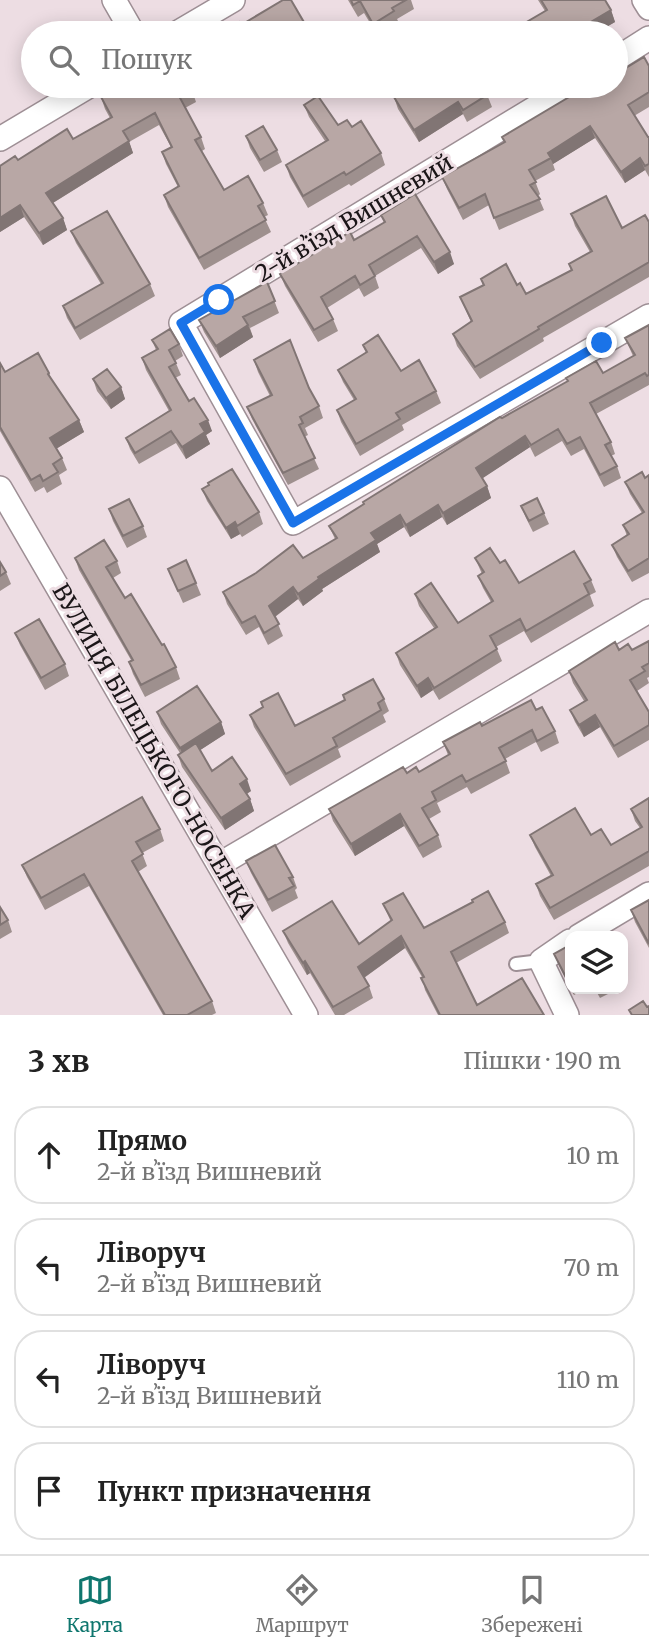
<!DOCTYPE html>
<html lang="uk">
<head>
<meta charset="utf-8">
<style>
	:root { --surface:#fff; --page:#f6f6f6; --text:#222; --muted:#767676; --line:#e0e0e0; --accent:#0f766e }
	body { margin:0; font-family:Merriweather,serif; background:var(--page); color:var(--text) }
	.controls { position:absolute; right:21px; bottom:21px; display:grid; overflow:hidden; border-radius:14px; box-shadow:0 4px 18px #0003 }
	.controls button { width:63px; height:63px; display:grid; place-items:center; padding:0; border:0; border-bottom:2px solid var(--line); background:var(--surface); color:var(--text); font:35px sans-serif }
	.stop { position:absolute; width:21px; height:21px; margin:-16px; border:5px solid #1a73e8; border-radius:50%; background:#fff }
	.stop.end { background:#1a73e8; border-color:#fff; box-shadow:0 2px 7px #0008 }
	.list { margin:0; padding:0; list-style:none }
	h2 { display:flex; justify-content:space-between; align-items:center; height:91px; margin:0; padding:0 28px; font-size:30px }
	h2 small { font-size:23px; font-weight:400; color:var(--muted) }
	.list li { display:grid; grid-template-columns:46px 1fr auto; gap:21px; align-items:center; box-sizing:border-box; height:98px; margin:0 14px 14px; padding:0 14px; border:2px solid var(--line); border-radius:28px }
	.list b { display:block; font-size:26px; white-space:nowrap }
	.list p { margin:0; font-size:23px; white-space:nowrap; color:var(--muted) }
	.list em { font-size:23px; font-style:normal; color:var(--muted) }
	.icon { flex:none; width:38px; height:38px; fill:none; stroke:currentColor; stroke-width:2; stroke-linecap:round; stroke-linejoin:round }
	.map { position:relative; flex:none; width:649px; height:1015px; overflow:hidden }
	.search { position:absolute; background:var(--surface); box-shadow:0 4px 18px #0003; left:21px; right:21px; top:21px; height:77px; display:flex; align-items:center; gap:18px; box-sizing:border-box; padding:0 24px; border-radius:38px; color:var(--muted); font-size:26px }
	.sheet { height:539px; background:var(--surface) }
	nav { display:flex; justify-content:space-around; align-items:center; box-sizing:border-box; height:98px; border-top:2px solid var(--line); background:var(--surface); font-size:19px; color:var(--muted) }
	nav a { display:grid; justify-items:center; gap:4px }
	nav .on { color:var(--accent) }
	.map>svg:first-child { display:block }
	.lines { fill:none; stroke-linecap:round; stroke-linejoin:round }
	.service-casing { stroke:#9e8f95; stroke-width:16 }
	.minor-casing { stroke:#9e8f95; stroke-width:26 }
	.service { stroke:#fff; stroke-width:12 }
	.minor { stroke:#fff; stroke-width:23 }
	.wall { fill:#9e908e }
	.shaded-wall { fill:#817574 }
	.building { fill:#b8a7a5; stroke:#817574; stroke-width:2 }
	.route { stroke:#1a73e8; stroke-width:9 }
	.labels { text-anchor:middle; stroke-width:6; stroke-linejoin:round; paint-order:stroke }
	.street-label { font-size:23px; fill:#1b1618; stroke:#eddde3 }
</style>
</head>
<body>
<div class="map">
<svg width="649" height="1015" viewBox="0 0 649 1015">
	<rect width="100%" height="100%" fill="#eddde3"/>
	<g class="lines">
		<g class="service-casing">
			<path id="service" d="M516,964l25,-3"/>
		</g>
		<g class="minor-casing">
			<path id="minor" d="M114,0l19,33
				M644,0l5,8
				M177,33l56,-33
				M616,59l33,-21
				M571,86l-390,237 112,200 356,-207
				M0,139l89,-53
				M0,488l306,527
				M220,864l429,-253
				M579,936l70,-42
				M567,1015l-26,-54 29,-20"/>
		</g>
		<use href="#service" class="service"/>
		<use href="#minor" class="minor"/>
	</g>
	<path class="wall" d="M348,0h63l3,9 -17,10 2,4 -17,10h-6l-12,-20 -6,4z
		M538,0h67l6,10 4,12 -19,11h-88l37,-22z
		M305,24l4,9h-88l20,-8z
		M649,66v41l-15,9 14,21h1v40l-4,-7 -20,13 -30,-45 -42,26 2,6 -20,11 5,13 -2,2 6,14 -45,20 -10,-25 -26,15 -16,-31 -5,-12 62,-34 -2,-6 87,-46z
		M265,86h30l-21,12z
		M411,86h82l3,6 -8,5 4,10 -25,15 -4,-8 -44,28 -21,-33 -4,-12z
		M129,87l63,3 4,12 -11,6 16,29 4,12 -3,2 22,39 39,13 5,12 -4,2 7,15 -67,38 -36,-63 -4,-12 14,-8 -12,-23 -4,-12 9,-5 -12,-22 -30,17 4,11 -80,50 10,15 4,12 -24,15 -19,-28 -24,15v-66l18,-6 55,-21 37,-21 -5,-9 -4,-12z
		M304,105l34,20 14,2 29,26 4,12 -34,21 -2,-2 -41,24 -18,-31 -4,-12 39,-24 -16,-24z
		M246,136l31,14 5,12 -18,10 -14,-24z
		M415,194l39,70 -16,10 -17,-26 -46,28 4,12 -15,9 -5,-9 -32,20 6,11 5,12 -20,11 -33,-56 -5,-12 74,-34 30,-17 -3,-8z
		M571,214l51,14 27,-6v55l-106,61 1,3 -64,38 -23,-33 -4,-12 18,-12 -11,-25 23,-12 -2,-6 36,6 9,9 45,-24 -2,-6 21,-12 -15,-26z
		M71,231l79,53 5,12 -75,44 -13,-22 -4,-12 38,-22 -25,-41z
		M267,282l12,31 -29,15 3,9 -33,21 -16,-26 -5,-12z
		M649,325v60l-53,29 15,28 4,12 -4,2 6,10 4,12 -17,9 -20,-38 -13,7 -9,-15 -27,16 -5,-10 -48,31 5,8 4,12 -44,27 -5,-8 -32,20 -6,-10 -27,17 3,8 -58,37 1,2 -20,15 -5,-7 -23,18 8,19 -15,9 -9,-18 -13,8 -19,-31 -4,-12 80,-34 32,-19 -6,-13 173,-108 101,-45 30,-17 -8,-18z
		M152,340l27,4 4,12 -8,5 6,14 -6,3 14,23 23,30 -6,4 4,9 -24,15 -10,-16 -37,21 -9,-15 -4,-11 43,-27 -23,-41 -4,-12 14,-8z
		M363,345l38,26 35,20 5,12 -39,22 2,5 -44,26 -19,-34 -4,-12 17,-10 -11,-18 -5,-12 28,-17z
		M254,360l55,28 10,18 4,12 -18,10 3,7 -4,2 15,32 -31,16 -36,-66 -5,-12 23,-11 -12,-24z
		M0,363l5,9 44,1 3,8 27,39 5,12 -28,17 6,9 5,12 -8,5 3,9 -15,9 -3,-6 -9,5 -35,-61z
		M93,379l28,8 4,12 -14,10 -14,-18z
		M649,475v98l-17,9 -15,-25 -5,-12 15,-9 -4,-11 19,-12 -12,-19 -5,-12 20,-4z
		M202,489l57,23 4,12 -21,13 -2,-3 -9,5 -24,-38z
		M521,506l23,7 5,11 -16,8 -7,-14z
		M109,509l34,17 4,11 -20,11 -14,-27z
		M75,558l42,3 4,12 -8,5 12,20 51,69 4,12 -35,18 -12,-23 -4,-12 2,-2 -52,-90z
		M475,558l25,5 19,20 72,-3 5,12 -6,3 4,11 -63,37 -7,-12 -28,16 6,14 -63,39 -6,-10 -12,8 -21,-33 -4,-12 38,-25 -15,-22 -4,-12 43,29 33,-21 -8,-14 -5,-12 4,-2z
		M0,562l6,10 5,12 -11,7z
		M168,569l28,14 5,12 -18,8z
		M15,633l50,31 4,12 -24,14 -25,-45z
		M649,641v36l-2,1 2,5 -12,8 12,21v28l-31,18 -18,-31 -16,10 -9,-15 -5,-12 14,-9 -11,-18 -4,-12 50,-21h13z
		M343,695l41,4 5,12 -6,4 3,7 -48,27 3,8 -51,29 -36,-59 -4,-12 13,-7 -2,-6 34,24 50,-26z
		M536,710l19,21 4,12 -18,9 -5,-10 -31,17 5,14 -39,21 -4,-7 -30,16 4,9 -12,7 9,16 4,12 -19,11 -19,-32 -49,30 -22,-35 -4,-12 78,-36 12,-1 29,-17 -5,-13 39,-16z
		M157,712l64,10 4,12 -25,16 12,21 39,20 -4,3 3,5 4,12 -29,19 -43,-63 -4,-12 2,-2 -19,-29z
		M649,798v68l-95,54 -14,-24 -4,-12 15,-8 -16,-29 -5,-12h61l20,10 29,-17 -5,-7 -4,-12z
		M160,829l4,12 -22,12 5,13 -9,6 74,129 4,12 -4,2h-49l-74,-129 -44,24 -18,-33 -5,-12z
		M246,861l47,16 4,11 -2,2 3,8 -26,14 -21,-39z
		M649,900v48l-14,-26 -4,-12z
		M383,904l41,24 81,-6 4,11 -53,30 21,42 67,10h-106l-13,-25 -3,-13 -17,-29 -41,30 5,8 4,12 -29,17h-9l-25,-42 -3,2 -19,-32 -5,-12 76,13 32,-22z
		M0,907l8,13 4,12 -12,7z
		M570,945v43l-11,-22 -5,-12z
		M570,989h15l-11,6z
		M595,989h21v1l-16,8z"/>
	<path class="shaded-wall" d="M611,10l4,12 -19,11h-24z
		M482,86h11l3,6 -8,5z
		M458,102l5,12 -44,28 -5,-12z
		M590,126l5,12 -42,26 -5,-11z
		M129,141l4,12 -82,51 -5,-11z
		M640,158l5,12 -20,13 -4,-11z
		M20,205l4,12 -24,15v-14z
		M63,218l4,12 -24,15 -4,-12z
		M450,252l4,12 -16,10 -4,-12z
		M248,325l5,12 -33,21 -4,-12z
		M121,387l4,12 -14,10 -5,-11z
		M79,420l5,12 -30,18 -4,-12z
		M208,420l4,11 -6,4 4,9 -24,15 -4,-12 18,-23z
		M525,436l5,11 -50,33 -4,-12z
		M487,486l4,12 -44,27 -4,-12z
		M438,505l4,12 -32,20 -4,-12z
		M400,515l4,12 -27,17 3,8 -58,37 1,2 -20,15 -5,-12 73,-61z
		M235,522l5,12 -9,5 -5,-11z
		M293,587l5,12 -25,19 -4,-12z
		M428,678l5,12 -12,8 -4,-12z
		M595,715l5,12 -16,10 -5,-12z
		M221,722l4,12 -40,26 -5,-12z
		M247,779l4,12 -7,4 -4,-11z
		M250,799l4,12 -29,19 -4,-12z
		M400,814l4,12 -49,30 -4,-12z
		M401,936l4,12 -43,31 -4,-12z
		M305,961l5,12 -3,2 -4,-12z"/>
	<path class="building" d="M283,0h8l14,24 -16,9h-68l18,-11 2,3z
		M351,0h55l-14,8 2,3 -21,13 -13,-23 -7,4z
		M541,0h64l6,10 -39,23h-64l39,-23z
		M644,57l5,9v26l-21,13 20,32h1v27l-4,2 -5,-8 -19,14 -31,-46 -42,27 3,5 -22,12 7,12 -6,3 10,14 -46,19 -9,-24 -26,14 -17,-31 63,-35 -3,-5 84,-50 3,4 8,-5h19v-12z
		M121,86h7l1,1 2,-1h59l2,4 -13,6 22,41 -6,3 29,50 24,-14 15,27 -5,3 8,14 -67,38 -35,-63 15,-9 -17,-34 10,-5 -17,-34 -32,18 6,10 -83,52 17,25 -24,15 -19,-28 -20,13v-52l15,-10 3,4 49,-31 6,10 39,-22 -11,-20z
		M411,86h72l4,9 -24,15 -5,-8 -44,28 -20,-33z
		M318,96l20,29 9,-5 5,7 9,-6 20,32 -35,22 -2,-3 -41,24 -17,-31 42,-25 -24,-35z
		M263,126l14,24 -17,10 -14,-24z
		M415,194l35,58 -16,10 -17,-26 -48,29 6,11 -15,9 -5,-9 -34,21 12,22 -19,11 -34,-56 70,-42 4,8 31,-18 -4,-7z
		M606,196l16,32 23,-13 4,7v40l-111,65 1,2 -64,38 -22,-33 19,-13 -12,-24 24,-12 -3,-6 25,-15 11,21 3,-2 6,11 46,-24 -3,-6 23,-13 -21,-37z
		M107,211l43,73 -75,44 -12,-22 40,-23 -32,-52z
		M267,282l8,19 -32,16 5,8 -32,21 -17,-26z
		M649,325v50l-2,1 -2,-3 -55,30 21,39 -6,3 12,21 -17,9 -20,-38 -13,7 -9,-15 -27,16 -6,-9 -49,32 11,18 -44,27 -5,-8 -32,20 -6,-10 -29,18 5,7 -58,37 1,2 -21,15 -5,-7 -24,19 10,18 -15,9 -9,-17 -13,7 -19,-31 33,-19 37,-28 10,13 34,-20 -8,-12 35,-22 -1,-2 137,-85 2,1 66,-37 -2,-3 30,-17 7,12 32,-18 -10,-17z
		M170,329l9,15 -10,6 7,13 -7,4 20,34 5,-3 14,22 -8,4 5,8 -23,15 -11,-16 -36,22 -9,-15 45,-28 -29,-52 16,-9 -6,-9z
		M378,335l23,36 18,-11 17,31 -40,22 4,6 -44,25 -19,-34 19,-11 -18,-29 29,-18 -4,-7z
		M290,340l19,48 10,18 -19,11 3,6 -4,2 16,33 -32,15 -36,-66 25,-12 -18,-35z
		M38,353l11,20 -1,1 31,46 -29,18 12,20 -9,6 5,8 -15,9 -3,-6 -9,5 -31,-53v-64l5,9z
		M107,369l14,18 -15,11 -13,-19z
		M232,469l27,43 -22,14 -2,-4 -9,6 -24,-39 7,-4 -1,-2z
		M642,472l3,6 4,-3v83l-21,13 -16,-26 17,-11 -6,-9 21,-13 -19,-30z
		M537,498l7,15 -15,8 -8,-15z
		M129,499l14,27 -20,10 -14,-27z
		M104,540l13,21 -11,6 19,31 6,-4 31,51 2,-1 12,23 -35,18 -12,-23 4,-2 -58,-102z
		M490,548l10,15 5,-3 14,23 55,-32 17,29 -7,4 5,10 -63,37 -6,-12 -30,17 7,13 -63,39 -6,-10 -11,8 -21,-33 41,-26 -22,-33 16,-11 27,40 35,-22 -15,-25 6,-4 -9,-14z
		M186,560l10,23 -18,8 -10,-22z
		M0,562l6,10 -6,4z
		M39,619l26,45 -24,14 -26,-45z
		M649,641v22l-7,4 3,4 -15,9 19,32v13l-35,21 -19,-31 -16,10 -9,-15 17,-10 -18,-29 46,-29 4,8 9,-6 4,6z
		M373,679l11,20 -6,4 3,7 -48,28 4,8 -51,28 -36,-59 13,-8 -2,-5 17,-9 17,33 50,-26 -2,-5z
		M197,686l24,36 -41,26 -23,-36z
		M531,700l5,10 6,-3 13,24 -18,10 -5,-11 -33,18 7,13 -40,21 -4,-7 -30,17 4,8 -14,8 16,27 -19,11 -19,-32 -49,30 -22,-35 74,-42 4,6 9,-6 3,5 31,-18 -7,-12 37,-20 2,4z
		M196,743l16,28 20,-14 15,22 -7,5 10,15 -29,19 -43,-63z
		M142,797l18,32 -24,13 7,12 -11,7 80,140 -25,14h-22l-81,-141 -43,24 -19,-33z
		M649,798v53l-99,57 -14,-24 17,-9 -23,-40 45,-27 16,27 10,-6 10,16 31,-18 -11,-18z
		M275,845l18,32 -4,1 5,8 -26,14 -22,-39z
		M488,891l17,31 -54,30 26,53 45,-27 22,37h-104l-19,-37 3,-1 -23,-41 -43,31 11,19 -36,21 -28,-46 -2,2 -20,-32 49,-30 27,43 33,-24 -9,-16 20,-11 21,35 49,-26 -1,-2z
		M649,900v44l-18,-34z
		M0,907l8,13 -8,5z
		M570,945v37l-1,1 -15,-29z
		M643,1001l4,6 2,-1v9h-17l-3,-5z"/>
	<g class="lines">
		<path class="route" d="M219,300l-38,23 112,200 309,-180"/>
	</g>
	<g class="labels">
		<g class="street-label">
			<text transform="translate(354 218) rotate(-31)" y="8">2-й вʼїзд Вишневий</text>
			<text transform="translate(154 751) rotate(60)" y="8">ВУЛИЦЯ БІЛЕЦЬКОГО-НОСЕНКА</text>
		</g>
	</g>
</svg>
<div class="controls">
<button><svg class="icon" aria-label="layers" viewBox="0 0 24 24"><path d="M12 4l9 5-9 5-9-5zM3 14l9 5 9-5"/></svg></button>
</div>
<div class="stop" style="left:219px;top:300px"></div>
<div class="stop end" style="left:602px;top:343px"></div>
<div class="search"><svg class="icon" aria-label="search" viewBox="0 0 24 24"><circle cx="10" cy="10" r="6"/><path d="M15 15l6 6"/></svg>Пошук</div>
</div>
<section class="sheet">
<h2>3 хв<small>Пішки · 190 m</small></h2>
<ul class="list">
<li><svg class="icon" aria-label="ahead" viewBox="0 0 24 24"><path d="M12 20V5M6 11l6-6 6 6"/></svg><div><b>Прямо</b><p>2-й вʼїзд Вишневий</p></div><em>10 m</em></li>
<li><svg class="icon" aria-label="left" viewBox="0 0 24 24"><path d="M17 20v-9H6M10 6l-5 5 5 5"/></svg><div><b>Ліворуч</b><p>2-й вʼїзд Вишневий</p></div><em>70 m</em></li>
<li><svg class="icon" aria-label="left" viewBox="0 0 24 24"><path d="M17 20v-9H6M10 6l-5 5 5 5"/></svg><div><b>Ліворуч</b><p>2-й вʼїзд Вишневий</p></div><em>110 m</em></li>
<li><svg class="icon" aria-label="arrive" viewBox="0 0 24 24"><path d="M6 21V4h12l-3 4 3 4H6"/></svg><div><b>Пункт призначення</b></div></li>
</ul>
</section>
<nav>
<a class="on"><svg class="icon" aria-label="map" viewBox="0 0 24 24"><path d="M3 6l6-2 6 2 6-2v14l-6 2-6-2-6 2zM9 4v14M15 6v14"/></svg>Карта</a>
<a><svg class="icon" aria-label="directions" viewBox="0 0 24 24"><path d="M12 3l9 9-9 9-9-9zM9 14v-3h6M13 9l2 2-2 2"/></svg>Маршрут</a>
<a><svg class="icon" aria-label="saved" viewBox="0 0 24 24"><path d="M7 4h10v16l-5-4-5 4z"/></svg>Збережені</a>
</nav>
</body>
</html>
